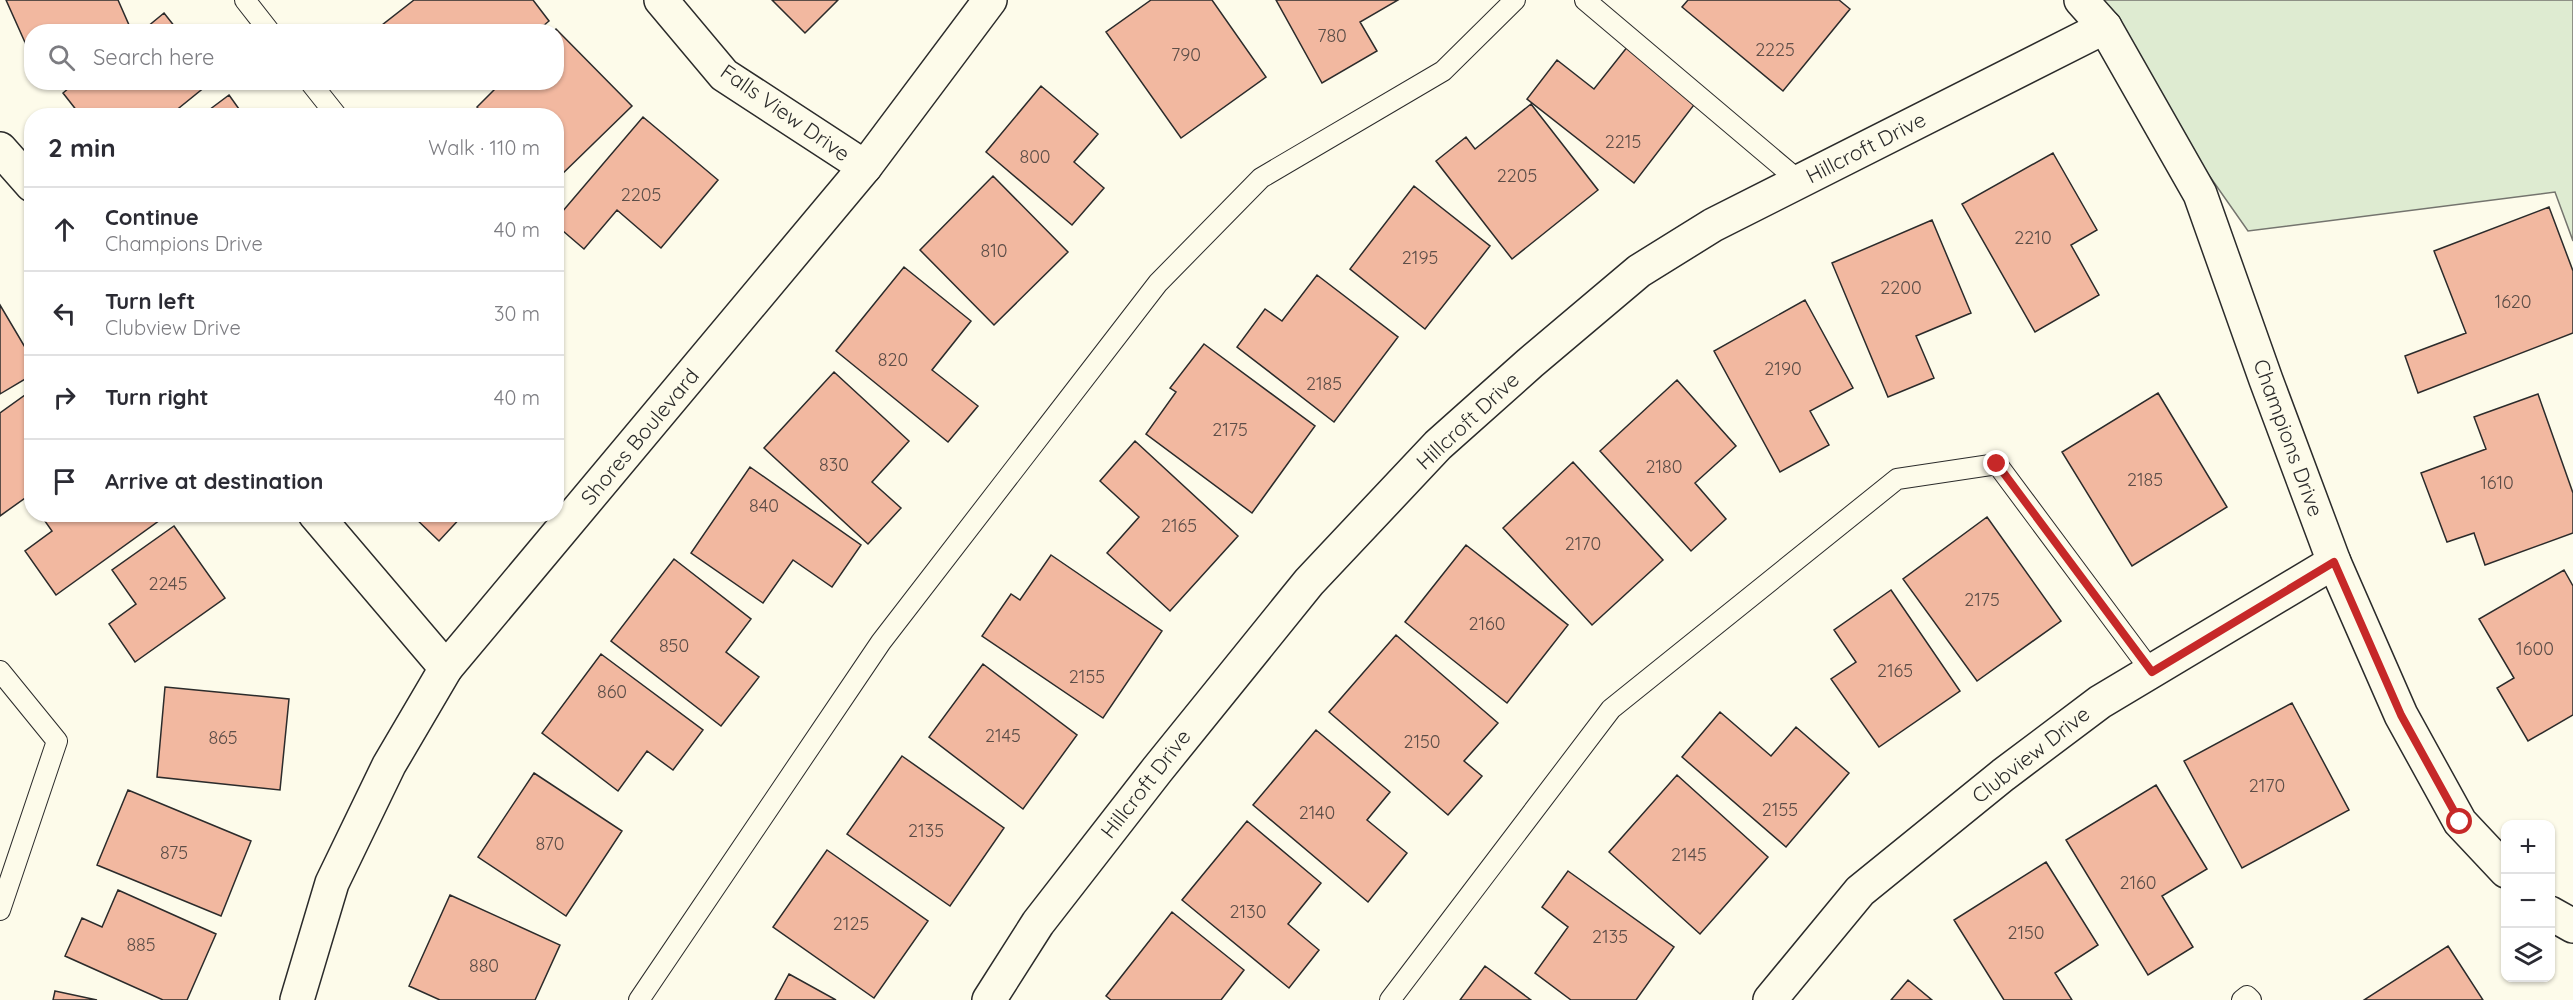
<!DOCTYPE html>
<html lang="en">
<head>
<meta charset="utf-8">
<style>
	:root { --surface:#fff; --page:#f7f7f7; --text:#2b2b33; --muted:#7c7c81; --line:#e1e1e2 }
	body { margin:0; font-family:Quicksand,sans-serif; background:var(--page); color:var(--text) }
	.controls { position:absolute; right:18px; bottom:18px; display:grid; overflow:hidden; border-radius:12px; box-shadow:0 2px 4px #0004 }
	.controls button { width:54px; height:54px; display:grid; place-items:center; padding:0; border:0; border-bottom:2px solid var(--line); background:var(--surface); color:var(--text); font:30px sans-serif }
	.stop { position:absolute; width:18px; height:18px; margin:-14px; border:4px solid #c62828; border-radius:50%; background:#fff }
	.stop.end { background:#c62828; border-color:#fff; box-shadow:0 2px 6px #0008 }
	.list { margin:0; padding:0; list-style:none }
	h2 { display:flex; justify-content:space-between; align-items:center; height:78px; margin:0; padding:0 24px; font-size:26px }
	h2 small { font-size:20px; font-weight:400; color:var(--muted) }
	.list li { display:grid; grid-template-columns:39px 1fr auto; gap:18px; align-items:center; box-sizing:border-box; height:84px; padding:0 24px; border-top:2px solid var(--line) }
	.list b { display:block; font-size:22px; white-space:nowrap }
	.list p { margin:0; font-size:20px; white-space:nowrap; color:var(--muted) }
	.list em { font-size:20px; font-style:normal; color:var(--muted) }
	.icon { flex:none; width:33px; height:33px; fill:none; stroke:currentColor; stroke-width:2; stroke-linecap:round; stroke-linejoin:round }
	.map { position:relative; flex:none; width:2573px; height:1000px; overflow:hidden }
	.search { position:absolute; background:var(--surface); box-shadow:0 2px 4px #0004; left:24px; top:24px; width:540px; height:66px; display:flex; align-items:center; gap:15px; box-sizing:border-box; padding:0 21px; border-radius:24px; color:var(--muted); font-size:22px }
	.panel { position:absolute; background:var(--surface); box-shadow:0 2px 4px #0004; left:24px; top:108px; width:540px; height:414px; border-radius:24px }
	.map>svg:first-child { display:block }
	.green { fill:#deebd1; stroke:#74746e; stroke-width:1.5 }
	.building { fill:#f2b8a0; stroke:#2b2b2b; stroke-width:1.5 }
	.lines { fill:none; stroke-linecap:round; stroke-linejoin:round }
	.lane-casing { stroke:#2b2b2b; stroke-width:22 }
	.street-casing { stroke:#2b2b2b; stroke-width:36 }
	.secondary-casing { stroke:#2b2b2b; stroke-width:36 }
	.lane { stroke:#fdfbea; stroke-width:20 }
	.street { stroke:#fdfbea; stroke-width:33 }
	.secondary { stroke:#fdfbea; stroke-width:33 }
	.route { stroke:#c62828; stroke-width:8 }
	.labels { text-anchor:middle; stroke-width:4.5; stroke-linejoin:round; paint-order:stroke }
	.number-label { font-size:18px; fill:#5d4e48 }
	.street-label { font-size:21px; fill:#2b2b2b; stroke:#fdfbea }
</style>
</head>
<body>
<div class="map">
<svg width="2573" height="1000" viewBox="0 0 2573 1000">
	<rect width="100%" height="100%" fill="#fdfbea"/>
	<path class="green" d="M2089,0h484v241l-18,-49 -307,39 -143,-204z"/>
	<path class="building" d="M6,0h112l11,25 -15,7h-82v26z
		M414,0h119l16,21 -13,11h-157l-2,-3z
		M772,0h66l-33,33z
		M1151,0h61l54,77 -85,61 -75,-106z
		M1276,0h122l-38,22 17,29 -55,32z
		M1688,0h151l11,9 -67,82 -101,-84z
		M164,13l15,19h-38z
		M556,29l76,77 -76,74v-64h-71l-8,-9 25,-25h54v-50h-3z
		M1628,46l69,55 -63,82 -107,-84 30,-39 37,29z
		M76,82h135l-42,34h-88l-18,-23z
		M1041,86l57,48 -24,28 30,26 -32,37 -86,-73z
		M229,95l15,21h-43z
		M1531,104l67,86 -86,69 -76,-98 30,-24 9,12z
		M643,117l75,63 -57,68 -44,-38 -33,39 -28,-24v-6z
		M2053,153l44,77 -26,15 28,50 -64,37 -73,-128z
		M993,176l75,76 -74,73 -74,-75z
		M1414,186l76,60 -65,83 -75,-60z
		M2549,207l24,64v62l-155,60 -13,-37 61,-23 -32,-82z
		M1932,220l39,93 -55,23 18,42 -46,19 -56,-134z
		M904,267l67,54 -39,49 46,36 -30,36 -112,-91z
		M1317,275l81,62 -64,85 -97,-75 28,-38 17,12z
		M1805,300l48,88 -43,23 19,34 -49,27 -66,-121z
		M0,305l32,54v16l-32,19z
		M1204,344l111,82 -63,87 -106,-79 30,-42 -6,-4z
		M834,372l75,69 -37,41 29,26 -33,36 -104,-96z
		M1677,380l59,66 -41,37 31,36 -35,32 -91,-100z
		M32,390v103l-32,23v-103z
		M2158,393l69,114 -95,59 -70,-114z
		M2538,394l35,99v40l-88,32 -11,-32 -27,9 -26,-69 65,-24 -12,-32z
		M1135,441l103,95 -68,75 -63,-58 32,-36 -39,-36z
		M1573,462l90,98 -71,65 -89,-97z
		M750,467l111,78 -29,42 -39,-27 -30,43 -72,-50z
		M40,514h116l4,6 -104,75 -31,-44 27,-20z
		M411,514h53l-25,27z
		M1987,517l74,104 -84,60 -74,-102z
		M174,526l51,72 -90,64 -26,-38 27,-20 -24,-34z
		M1466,545l102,80 -61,78 -102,-81z
		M1051,555l111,76 -59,87 -121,-82 29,-42 9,6z
		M674,559l77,60 -25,33 33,25 -38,49 -110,-85z
		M2564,570l9,16v129l-45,26 -31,-53 17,-10 -35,-59z
		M1891,590l69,101 -81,56 -48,-68 25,-17 -22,-32z
		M1396,635l102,88 -34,38 18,15 -34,39 -119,-103z
		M601,654l102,76 -30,40 -26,-19 -29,40 -76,-58z
		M983,664l94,71 -54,74 -94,-72z
		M165,687l124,12 -9,91 -123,-13z
		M2292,703l57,107 -107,58 -58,-107z
		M1720,712l51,44 25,-29 53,46 -63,74 -104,-90z
		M1316,730l74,62 -23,28 40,33 -39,49 -115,-97z
		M902,756l102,72 -54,78 -103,-72z
		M534,773l88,58 -56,85 -88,-59z
		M1677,775l91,82 -68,77 -91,-82z
		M2156,785l51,84 -45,27 31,51 -45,28 -82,-135z
		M128,790l123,51 -30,75 -124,-51z
		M1247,821l74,62 -33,41 31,26 -30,38 -107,-88z
		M827,850l101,71 -54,77 -101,-71z
		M2046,862l52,83 -43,28 17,27h-68l-50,-80z
		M1568,871l106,76 -38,53h-65l-36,-27 33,-46 -26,-20z
		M118,890l98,44 -29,66h-24l-98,-44 17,-38 20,9z
		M450,895l110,50 -25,55h-95l-31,-14z
		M1172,912l72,58 -23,30h-110l-5,-4z
		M2448,946l35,54h-119z
		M1485,966l46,34h-71z
		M789,974l47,26h-61z
		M1908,980l24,20h-41z
		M55,991l42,9h-44z"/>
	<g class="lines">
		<g class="lane-casing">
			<path id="lane" d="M245,0l25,32
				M1585,0l214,181
				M310,82l27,34
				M0,671l57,70 -57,169
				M639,1000l242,-358 277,-359 103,-105 182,-107 72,-71
				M1390,1000l221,-291 286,-230 100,-15 155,208
				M2242,1000l5,-4 4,4"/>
		</g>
		<g class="street-casing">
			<path id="street" d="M661,0l63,75 141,92
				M0,149l32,36
				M315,514l131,154
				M989,1000l49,-77 119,-153 152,-188 129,-137 92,-82 109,-92 74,-46 392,-198
				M1770,1000l90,-109 143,-116 97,-73 234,-140"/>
		</g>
		<g class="secondary-casing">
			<path id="secondary" d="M2081,0l24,27 95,167 66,186 68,182 67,153 59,107 46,49
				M2550,913l23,13
				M297,1000l35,-117 57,-118 57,-97 419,-501 125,-167"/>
		</g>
		<use href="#lane" class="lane"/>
		<use href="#street" class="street"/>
		<use href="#secondary" class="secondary"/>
	</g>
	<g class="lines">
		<path class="route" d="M1997,464l155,208 182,-110 67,153 59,107"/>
	</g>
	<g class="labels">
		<g class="number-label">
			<text x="1332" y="42">780</text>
			<text x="1775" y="56">2225</text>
			<text x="1186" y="61">790</text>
			<text x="1623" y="148">2215</text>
			<text x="1035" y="163">800</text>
			<text x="1517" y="182">2205</text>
			<text x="641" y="201">2205</text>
			<text x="2033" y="244">2210</text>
			<text x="994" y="257">810</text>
			<text x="1420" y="264">2195</text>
			<text x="1901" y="294">2200</text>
			<text x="2513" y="308">1620</text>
			<text x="893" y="366">820</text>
			<text x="1783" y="375">2190</text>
			<text x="1324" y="390">2185</text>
			<text x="1230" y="436">2175</text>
			<text x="834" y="471">830</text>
			<text x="1664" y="473">2180</text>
			<text x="2145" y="486">2185</text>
			<text x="2497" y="489">1610</text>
			<text x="764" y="512">840</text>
			<text x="1179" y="532">2165</text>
			<text x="1583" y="550">2170</text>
			<text x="168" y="590">2245</text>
			<text x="1982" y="606">2175</text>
			<text x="1487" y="630">2160</text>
			<text x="674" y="652">850</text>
			<text x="2535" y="655">1600</text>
			<text x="1895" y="677">2165</text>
			<text x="1087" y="683">2155</text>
			<text x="612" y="698">860</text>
			<text x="1003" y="742">2145</text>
			<text x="223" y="744">865</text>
			<text x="1422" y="748">2150</text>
			<text x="2267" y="792">2170</text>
			<text x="1780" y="816">2155</text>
			<text x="1317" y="819">2140</text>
			<text x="926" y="837">2135</text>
			<text x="550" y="850">870</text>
			<text x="174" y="859">875</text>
			<text x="1689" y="861">2145</text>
			<text x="2138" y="889">2160</text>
			<text x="1248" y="918">2130</text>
			<text x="851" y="930">2125</text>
			<text x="2026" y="939">2150</text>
			<text x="1610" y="943">2135</text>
			<text x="141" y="951">885</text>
			<text x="484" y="972">880</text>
		</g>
		<g class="street-label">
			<text transform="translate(785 113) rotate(35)" y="7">Falls View Drive</text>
			<text transform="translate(1866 148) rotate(-27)" y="7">Hillcroft Drive</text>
			<text transform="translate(1468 421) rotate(-43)" y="7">Hillcroft Drive</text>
			<text transform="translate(640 437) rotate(-50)" y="7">Shores Boulevard</text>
			<text transform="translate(2288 438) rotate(70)" y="7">Champions Drive</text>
			<text transform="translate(2031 755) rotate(-38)" y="7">Clubview Drive</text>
			<text transform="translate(1146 784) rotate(-52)" y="7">Hillcroft Drive</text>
		</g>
	</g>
</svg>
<div class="controls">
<button>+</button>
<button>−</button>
<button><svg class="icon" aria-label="layers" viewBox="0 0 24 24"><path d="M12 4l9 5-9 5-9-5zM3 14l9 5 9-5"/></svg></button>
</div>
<div class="stop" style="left:2460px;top:822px"></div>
<div class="stop end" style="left:1997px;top:464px"></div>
<div class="search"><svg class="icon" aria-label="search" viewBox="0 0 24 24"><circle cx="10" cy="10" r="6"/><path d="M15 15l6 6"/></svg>Search here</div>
<section class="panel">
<h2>2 min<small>Walk · 110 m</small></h2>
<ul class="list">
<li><svg class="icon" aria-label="ahead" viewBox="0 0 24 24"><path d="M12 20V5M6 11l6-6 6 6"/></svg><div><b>Continue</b><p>Champions Drive</p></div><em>40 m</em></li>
<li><svg class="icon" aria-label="left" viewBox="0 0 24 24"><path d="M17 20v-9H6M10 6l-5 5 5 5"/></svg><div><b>Turn left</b><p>Clubview Drive</p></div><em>30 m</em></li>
<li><svg class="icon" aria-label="right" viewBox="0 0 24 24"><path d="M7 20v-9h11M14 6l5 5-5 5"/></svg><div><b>Turn right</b></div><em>40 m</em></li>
<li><svg class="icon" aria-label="arrive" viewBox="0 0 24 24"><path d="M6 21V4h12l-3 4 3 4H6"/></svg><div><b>Arrive at destination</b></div></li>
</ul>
</section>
</div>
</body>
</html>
